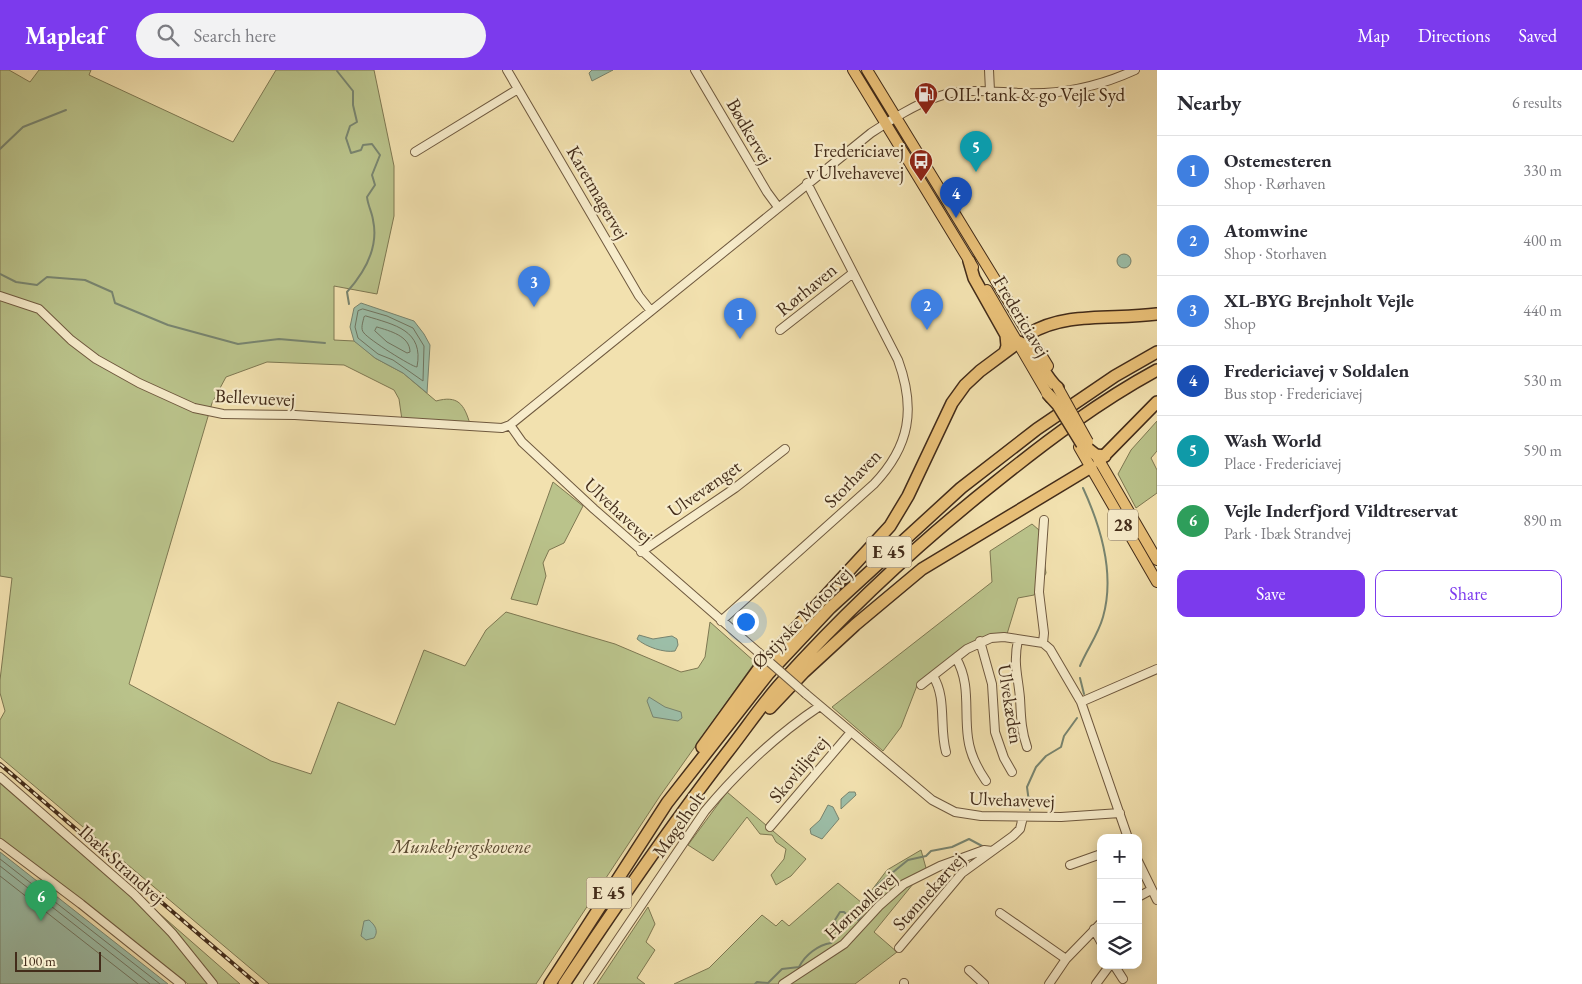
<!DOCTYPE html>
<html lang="en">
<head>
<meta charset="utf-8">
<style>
	:root { --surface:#fff; --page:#f2f2f3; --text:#2b2b33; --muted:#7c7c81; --line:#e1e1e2; --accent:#7c3aed }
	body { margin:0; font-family:"EB Garamond",serif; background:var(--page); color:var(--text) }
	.controls { position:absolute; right:15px; bottom:15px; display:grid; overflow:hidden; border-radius:10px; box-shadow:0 2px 12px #0003 }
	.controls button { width:45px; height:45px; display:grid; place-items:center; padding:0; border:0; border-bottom:1px solid var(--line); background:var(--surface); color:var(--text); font:25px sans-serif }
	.scale { position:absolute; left:15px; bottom:12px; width:86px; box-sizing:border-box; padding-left:5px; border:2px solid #432c1a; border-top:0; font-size:14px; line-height:18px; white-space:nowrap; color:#432c1a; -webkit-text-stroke:4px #f7eccb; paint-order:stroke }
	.you { position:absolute; left:745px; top:551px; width:18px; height:18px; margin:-12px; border:4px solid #fff; border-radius:50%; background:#1a73e8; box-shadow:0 0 0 8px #1a73e833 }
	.badge { display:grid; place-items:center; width:32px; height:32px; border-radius:50%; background:var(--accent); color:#fff; font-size:16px; font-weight:700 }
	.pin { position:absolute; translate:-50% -41px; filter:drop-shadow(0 1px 2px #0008) }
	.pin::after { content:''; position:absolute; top:26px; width:18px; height:15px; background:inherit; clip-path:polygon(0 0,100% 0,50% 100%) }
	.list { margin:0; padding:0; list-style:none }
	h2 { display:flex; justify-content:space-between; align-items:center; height:65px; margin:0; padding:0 20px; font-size:21px }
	h2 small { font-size:16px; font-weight:400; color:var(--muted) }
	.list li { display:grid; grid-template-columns:32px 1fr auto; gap:15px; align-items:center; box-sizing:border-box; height:70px; padding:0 20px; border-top:1px solid var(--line) }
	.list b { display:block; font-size:19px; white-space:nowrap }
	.list p { margin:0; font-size:16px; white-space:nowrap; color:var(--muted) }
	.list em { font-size:16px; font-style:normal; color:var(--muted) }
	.actions { display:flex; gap:10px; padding:15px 20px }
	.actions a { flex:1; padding:11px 0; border:1px solid var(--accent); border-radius:10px; text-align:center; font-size:18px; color:var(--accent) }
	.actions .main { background:var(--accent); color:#fff }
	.icon { flex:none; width:28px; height:28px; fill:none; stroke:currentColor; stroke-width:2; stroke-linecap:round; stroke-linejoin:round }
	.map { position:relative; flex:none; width:1157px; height:914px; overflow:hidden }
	header { display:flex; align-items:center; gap:30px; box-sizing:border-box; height:70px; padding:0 25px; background:var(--accent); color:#fff }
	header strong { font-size:24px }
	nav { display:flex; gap:28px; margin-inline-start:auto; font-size:18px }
	.search { width:350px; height:45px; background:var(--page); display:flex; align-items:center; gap:12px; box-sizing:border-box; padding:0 18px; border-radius:28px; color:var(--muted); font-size:19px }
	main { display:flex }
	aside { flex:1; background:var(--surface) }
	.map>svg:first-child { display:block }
	.green { fill:#bac38b; stroke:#7e7852 }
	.water { fill:#9cbea8; stroke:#78846f }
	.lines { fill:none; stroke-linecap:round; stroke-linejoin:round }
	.shore { stroke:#707561; stroke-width:1 }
	.stream { stroke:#78846f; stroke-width:2 }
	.minor-casing { stroke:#6f593f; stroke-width:10 }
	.major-casing { stroke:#432c1a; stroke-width:12 }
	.highway-casing { stroke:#432c1a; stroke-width:14 }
	.minor { stroke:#f7eccb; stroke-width:8 }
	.major { stroke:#e9c078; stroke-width:10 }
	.highway { stroke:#e9c078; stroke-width:11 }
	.rail-casing { stroke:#432c1a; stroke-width:4 }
	.rail { stroke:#f7eccb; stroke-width:2; stroke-dasharray:5.5; stroke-linecap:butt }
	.minor-bridge-casing { stroke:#6f593f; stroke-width:10; stroke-linecap:butt }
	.major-bridge-casing { stroke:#432c1a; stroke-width:12; stroke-linecap:butt }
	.highway-bridge-casing { stroke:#432c1a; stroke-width:14; stroke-linecap:butt }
	.minor-bridge { stroke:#f7eccb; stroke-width:8 }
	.major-bridge { stroke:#e9c078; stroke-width:10 }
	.highway-bridge { stroke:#e9c078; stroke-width:11 }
	.labels { text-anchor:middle; stroke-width:4.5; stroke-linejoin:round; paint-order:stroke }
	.shield { fill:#f7eccb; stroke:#79664f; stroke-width:1 }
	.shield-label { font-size:18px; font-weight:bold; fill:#432c1a }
	.poi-label { font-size:19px; fill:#432c1a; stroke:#f7eccb; text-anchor:start }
	.street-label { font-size:19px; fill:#432c1a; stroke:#f7eccb }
	.park-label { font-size:19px; font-style:italic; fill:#5b4a31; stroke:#f7eccb }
</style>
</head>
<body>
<header>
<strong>Mapleaf</strong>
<div class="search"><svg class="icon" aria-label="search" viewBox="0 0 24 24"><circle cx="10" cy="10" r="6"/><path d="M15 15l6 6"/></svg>Search here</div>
<nav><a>Map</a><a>Directions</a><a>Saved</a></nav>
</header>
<main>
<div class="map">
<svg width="1157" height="914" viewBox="0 0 1157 914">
	<rect width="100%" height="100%" fill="#f2e1af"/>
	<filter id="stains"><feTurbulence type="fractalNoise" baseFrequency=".004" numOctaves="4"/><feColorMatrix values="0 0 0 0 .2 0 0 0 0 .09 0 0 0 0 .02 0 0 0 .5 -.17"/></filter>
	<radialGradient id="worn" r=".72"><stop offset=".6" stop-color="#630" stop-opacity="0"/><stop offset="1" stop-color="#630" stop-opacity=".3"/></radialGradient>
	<path class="green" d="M0,0h9l21,12 9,-12h52l-2,5 144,67 43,-72h98l20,96v50l-17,78 -43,-8v54l20,1 5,3 16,14 28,15 33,28c22,-6 28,3 34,23l-68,-4 -3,-21 -5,-9 -50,-25 -77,-3 -41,15 -14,26 -83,281 142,77 40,13 27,-72 57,23 29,-75 41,16 21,-36 20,-18 109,32 66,28 17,-4 7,-11 5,-35 45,40 -95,134 -124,188h-267l-269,-227v-37l5,-9 -5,-18v-13l12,-102 -12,-2z
		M1157,351v30l-6,7 6,12v23l-21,15 -18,-34 13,-24z
		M553,412l30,24 -19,37 -15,7 -6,13 3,13 -9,29 -26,-6z
		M1032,454l7,6 7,43 -12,22 -16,3 -11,36 -19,1 -22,11 -48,37 -17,44 -18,24 -51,-44 160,-125 -2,-31z
		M0,704l240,210h-52l-188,-146z
		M727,722l79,67 -15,17 -15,9 -5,-10 13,-16 2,-10 -10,-7 -4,-7 -12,-1 -13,-17 -34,44 -25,-16z
		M921,780l5,18 -52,64 23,20 -42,32h-181l35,-16 53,-53 14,11 6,-6 7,6 49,-43 24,20 25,-33z
		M648,837l7,17 -9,18 9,8 -18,28 8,6h-48z"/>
	<path class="water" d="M592,0h21l-21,11 -3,-8z
		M1117 191a7 7 0 1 1 14 0a7 7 0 1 1-14 0Z
		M361,233l53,18 10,13 6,11 -3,48 -24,-20 -28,-15 -21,-17 -4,-14 4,-19z
		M639,565l14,4 19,-3 5,3 1,6 -3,6c-11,2 -29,-4 -38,-12z
		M649,627l16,10 16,5 1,6 -4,3 -25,-4 -6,-16z
		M849,722h6l1,3 -15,14v-10z
		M828,735l5,2 6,12 -17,20 -11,-5 -1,-5 10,-9z
		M0,782l168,132h-168z
		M369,850c6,5 10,11 5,18l-8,2 -5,-4 3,-15z"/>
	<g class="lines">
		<path class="shore" d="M363,239l24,7 26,12 11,18 -1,35 -30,-21 -15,-6 -20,-16 -3,-11 3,-16z
			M366,246c29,9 58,14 51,51 -5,0 -49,-28 -53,-34 -4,-4 -1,-11 0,-16z
			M377,257c13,4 33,9 33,25l-3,1 -20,-11 -12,-11z
			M0,789l160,125
			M0,796l150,118
			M0,806l138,108"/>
		<path class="stream" d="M337,1l16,20v14l4,17 -7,4 -4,12 5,15 10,-3 2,-5 9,-1 8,11 -8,20 3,10 -8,12c1,9 5,15 6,23 6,27 -9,53 -26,72l2,12
			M0,79l23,-22 43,-17
			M0,204l16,8 21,3 10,-8 38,3 27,12 3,11 53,22 70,19 41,-5 46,4
			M1080,596c7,-17 18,-31 23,-49 12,-42 -2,-90 -20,-129
			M1080,608l4,16
			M1030,740l-3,-23 9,-20 10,-11 15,-9 3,-11 13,-18
			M755,914l2,-2 11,1 14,-14 17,-2c6,-12 19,-22 32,-24 8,-9 7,-13 4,-23l5,-8h4l8,8h7l5,-11 11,-10 1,-13 32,-26 18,-4 5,-5 21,-4 17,-8 15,8"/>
		<g class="minor-casing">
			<path id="minor" d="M507,0l132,226 12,15
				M695,0l72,122 11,15
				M989,0l1,21
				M415,82l103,-63
				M0,226l39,13 32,31 25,19 43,24 55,25 29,6 72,1 207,13 8,-3 361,-292c20,-13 43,-28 66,-36 27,-10 56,-5 84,-4 41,2 77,-6 114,-23
				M780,260l73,-57
				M510,355l12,17 72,67 164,143
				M641,482l94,-64 50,-39
				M721,551l153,-137c36,-38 42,-75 24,-124l-91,-177
				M1018,570c-5,23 0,36 2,58 1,18 1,32 7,49
				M980,571l12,43 3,48 9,26 8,14
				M1043,573l1,-10 -5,-41 5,-72
				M956,588c15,26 8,52 12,80 2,16 9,30 18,43
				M933,606c14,22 6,51 13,76
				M921,615l46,-36 24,-11 13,-1 39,6 7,6 31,53 47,136
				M806,624l126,106 23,12 26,4 80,1 59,-4
				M1081,632l76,-33
				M0,707l134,117 38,39 41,51
				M770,757l81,-95
				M0,773l81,61 100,80
				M1138,791l19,39
				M1070,795l31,-11
				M1138,827l13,-7
				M1000,843l66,46
				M1094,859l7,13
				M899,878l63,-75 51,-37 7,-7 3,-12
				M1114,895l9,14
				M969,900l15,14
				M588,914l117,-173c35,-42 70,-75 115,-105
				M783,914l61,-40 35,-38 25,-22 36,-18 44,-16 8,1
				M904,914v-1
				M1049,914l17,-25 35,-36
				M1096,914l14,-19"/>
		</g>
		<g class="major-casing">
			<path id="major" d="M853,0l120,197
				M867,0l181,296
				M987,220l63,108
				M1079,377l78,135
				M1096,385l61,105"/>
		</g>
		<g class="highway-casing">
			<path id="highway" d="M969,191l5,17 32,57 1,11 -2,6
				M1029,264c37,-23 86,-14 128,-20
				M1082,374l14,11 9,1
				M1099,391l58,-59
				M770,638l34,-36 51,-47 67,-56 169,-102
				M702,677l58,-80 130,-141 18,-30 44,-93 13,-18 15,-14 39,-29c19,8 23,33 39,46
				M550,914l117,-181 101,-129 62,-66 131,-120 76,-59 78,-53 42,-24
				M564,914c52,-78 105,-156 162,-230 19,-24 36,-50 56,-72 66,-73 138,-140 215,-201 51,-41 103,-80 160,-111"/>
		</g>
		<use href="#minor" class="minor"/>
		<use href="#major" class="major"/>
		<use href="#highway" class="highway"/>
		<g class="rail-casing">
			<path id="rail" d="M0,694l257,220"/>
		</g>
		<use href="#rail" class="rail"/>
		<g class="minor-bridge-casing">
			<path id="minor-bridge" d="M758,582l48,42"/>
		</g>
		<g class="major-bridge-casing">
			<path id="major-bridge" d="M1058,318l30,54"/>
		</g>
		<g class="highway-bridge-casing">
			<path id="highway-bridge" d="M1047,323l11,12 24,39"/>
		</g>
		<use href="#minor-bridge" class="minor-bridge"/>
		<use href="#major-bridge" class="major-bridge"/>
		<use href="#highway-bridge" class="highway-bridge"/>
	</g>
	<defs>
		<g id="fuel-pin" transform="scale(1.25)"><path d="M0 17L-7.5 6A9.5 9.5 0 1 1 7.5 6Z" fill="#8f2418" stroke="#f7eccb"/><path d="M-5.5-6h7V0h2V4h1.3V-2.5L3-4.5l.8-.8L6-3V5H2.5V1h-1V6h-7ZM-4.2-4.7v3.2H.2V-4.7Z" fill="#fff"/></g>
		<g id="bus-pin" transform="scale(1.25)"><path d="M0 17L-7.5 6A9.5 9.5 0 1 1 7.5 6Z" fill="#8f2418" stroke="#f7eccb"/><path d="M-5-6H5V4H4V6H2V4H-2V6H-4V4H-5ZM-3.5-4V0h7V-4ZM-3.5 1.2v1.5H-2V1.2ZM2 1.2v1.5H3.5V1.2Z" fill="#fff"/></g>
	</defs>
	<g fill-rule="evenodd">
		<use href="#fuel-pin" x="926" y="24"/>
		<use href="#bus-pin" x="921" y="91"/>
	</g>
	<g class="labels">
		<g class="shield">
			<rect x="1108" y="439.5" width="30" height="31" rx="4"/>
			<rect x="866.5" y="466.5" width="45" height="31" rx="4"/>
			<rect x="586.5" y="807.5" width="45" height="31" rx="4"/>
		</g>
		<g class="shield-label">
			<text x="1123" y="461">28</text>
			<text x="889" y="488">E 45</text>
			<text x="609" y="829">E 45</text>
		</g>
		<g class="poi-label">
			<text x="944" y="31">OIL! tank &amp; go Vejle Syd</text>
			<text x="904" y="87" text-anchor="end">Fredericiavej<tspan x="904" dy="22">v Ulvehavevej</tspan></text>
		</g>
		<g class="street-label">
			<text transform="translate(750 61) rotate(60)" y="7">Bødkervej</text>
			<text transform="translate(598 122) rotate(60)" y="7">Karetmagervej</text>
			<text transform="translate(806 219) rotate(-39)" y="7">Rørhaven</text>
			<text transform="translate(1022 246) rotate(59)" y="7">Fredericiavej</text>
			<text transform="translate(255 327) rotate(3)" y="7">Bellevuevej</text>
			<text transform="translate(852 408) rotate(-46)" y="7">Storhaven</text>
			<text transform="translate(704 418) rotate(-35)" y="7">Ulvevænget</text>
			<text transform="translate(619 440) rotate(43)" y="7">Ulvehavevej</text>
			<text transform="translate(801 547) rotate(-46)" y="7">Østjyske Motorvej</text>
			<text transform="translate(1011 634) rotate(81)" y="7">Ulvekæden</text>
			<text transform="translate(798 699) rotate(-50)" y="7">Skovliljevej</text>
			<text transform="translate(1012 729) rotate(2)" y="7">Ulvehavevej</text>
			<text transform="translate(678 754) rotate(-55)" y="7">Møgelholt</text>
			<text transform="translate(122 794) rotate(42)" y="7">Ibæk Strandvej</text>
			<text transform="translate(928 821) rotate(-48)" y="7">Stønnekærvej</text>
			<text transform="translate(860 835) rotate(-43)" y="7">Hørmøllevej</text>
		</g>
		<g class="park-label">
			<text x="461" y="783">Munkebjergskovene</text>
		</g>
	</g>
	<rect width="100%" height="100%" filter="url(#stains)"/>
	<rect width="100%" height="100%" fill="url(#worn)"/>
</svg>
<div class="controls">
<button>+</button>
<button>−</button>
<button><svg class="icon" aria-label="layers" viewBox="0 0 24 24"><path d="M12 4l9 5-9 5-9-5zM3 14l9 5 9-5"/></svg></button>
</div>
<div class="scale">100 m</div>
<div class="you"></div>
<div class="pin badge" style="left:740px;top:269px;background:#3f7fe0">1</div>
<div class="pin badge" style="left:927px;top:260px;background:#3f7fe0">2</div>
<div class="pin badge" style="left:534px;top:237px;background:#3f7fe0">3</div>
<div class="pin badge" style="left:956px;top:148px;background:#1a4fb4">4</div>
<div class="pin badge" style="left:976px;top:102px;background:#0f9aa8">5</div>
<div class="pin badge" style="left:41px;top:851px;background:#2e9e5b">6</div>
</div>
<aside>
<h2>Nearby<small>6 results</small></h2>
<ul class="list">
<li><span class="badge" style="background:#3f7fe0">1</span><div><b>Ostemesteren</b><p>Shop · Rørhaven</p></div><em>330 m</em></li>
<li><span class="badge" style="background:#3f7fe0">2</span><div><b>Atomwine</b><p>Shop · Storhaven</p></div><em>400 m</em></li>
<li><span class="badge" style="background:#3f7fe0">3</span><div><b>XL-BYG Brejnholt Vejle</b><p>Shop</p></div><em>440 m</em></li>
<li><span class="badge" style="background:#1a4fb4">4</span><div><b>Fredericiavej v Soldalen</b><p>Bus stop · Fredericiavej</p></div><em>530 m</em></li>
<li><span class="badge" style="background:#0f9aa8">5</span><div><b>Wash World</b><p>Place · Fredericiavej</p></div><em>590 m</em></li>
<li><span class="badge" style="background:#2e9e5b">6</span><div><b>Vejle Inderfjord Vildtreservat</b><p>Park · Ibæk Strandvej</p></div><em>890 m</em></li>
</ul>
<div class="actions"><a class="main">Save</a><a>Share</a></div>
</aside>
</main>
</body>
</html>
